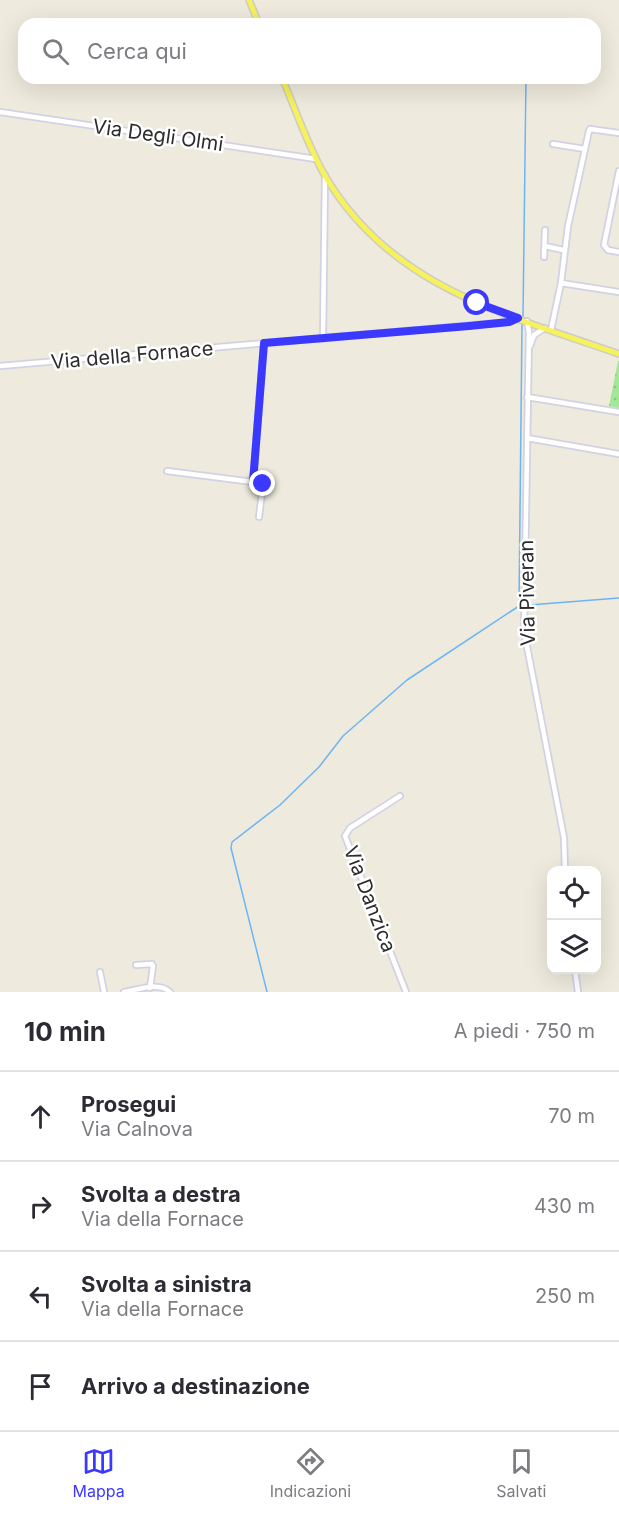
<!DOCTYPE html>
<html lang="it">
<head>
<meta charset="utf-8">
<style>
	:root { --surface:#fff; --page:#f7f7f7; --text:#2b2b33; --muted:#7c7c81; --line:#e1e1e2; --accent:#3c39ff }
	body { margin:0; font-family:Inter,sans-serif; background:var(--page); color:var(--text) }
	.controls { position:absolute; right:18px; bottom:18px; display:grid; overflow:hidden; border-radius:12px; box-shadow:0 6px 24px #0002 }
	.controls button { width:54px; height:54px; display:grid; place-items:center; padding:0; border:0; border-bottom:2px solid var(--line); background:var(--surface); color:var(--text); font:30px sans-serif }
	.stop { position:absolute; width:18px; height:18px; margin:-14px; border:4px solid #3c39ff; border-radius:50%; background:#fff }
	.stop.end { background:#3c39ff; border-color:#fff; box-shadow:0 2px 6px #0008 }
	.list { margin:0; padding:0; list-style:none }
	h2 { display:flex; justify-content:space-between; align-items:center; height:78px; margin:0; padding:0 24px; font-size:26px }
	h2 small { font-size:20px; font-weight:400; color:var(--muted) }
	.list li { display:grid; grid-template-columns:39px 1fr auto; gap:18px; align-items:center; box-sizing:border-box; height:90px; padding:0 24px; border-top:2px solid var(--line) }
	.list b { display:block; font-size:22px; white-space:nowrap }
	.list p { margin:0; font-size:20px; white-space:nowrap; color:var(--muted) }
	.list em { font-size:20px; font-style:normal; color:var(--muted) }
	.icon { flex:none; width:33px; height:33px; fill:none; stroke:currentColor; stroke-width:2; stroke-linecap:round; stroke-linejoin:round }
	.map { position:relative; flex:none; width:619px; height:992px; overflow:hidden }
	.search { position:absolute; background:var(--surface); box-shadow:0 6px 24px #0002; left:18px; right:18px; top:18px; height:66px; display:flex; align-items:center; gap:15px; box-sizing:border-box; padding:0 21px; border-radius:18px; color:var(--muted); font-size:22px }
	.sheet { height:438px; background:var(--surface) }
	nav { display:flex; justify-content:space-around; align-items:center; box-sizing:border-box; height:84px; border-top:2px solid var(--line); background:var(--surface); font-size:16px; color:var(--muted) }
	nav a { display:grid; justify-items:center; gap:3px }
	nav .on { color:var(--accent) }
	.map>svg:first-child { display:block }
	.grass { fill:url(#grass-dots) }
	.lines { fill:none; stroke-linecap:round; stroke-linejoin:round }
	.stream { stroke:#6cb5f4; stroke-width:1.5 }
	.minor-casing { stroke:#d3d2e5; stroke-width:8 }
	.major-casing { stroke:#ccc; stroke-width:8 }
	.minor { stroke:#fff; stroke-width:4.5 }
	.major { stroke:#f7f259; stroke-width:5 }
	.route { stroke:#3c39ff; stroke-width:8 }
	.labels { text-anchor:middle; stroke-width:5; stroke-linejoin:round; paint-order:stroke }
	.street-label { font-size:20px; fill:#2c2c2c; stroke:#fff }
</style>
</head>
<body>
<div class="map">
<svg width="619" height="992" viewBox="0 0 619 992">
	<defs>
		<pattern id="grass-dots" width="8" height="8" patternUnits="userSpaceOnUse" patternTransform="scale(1.5)"><rect width="8" height="8" fill="#a3e798"/><path d="M2 2h.1M6 6h.1" fill="none" stroke="#8cc683" stroke-width="1.8" stroke-linecap="round"/></pattern>
	</defs>
	<rect width="100%" height="100%" fill="#eeeadd"/>
	<path class="grass" d="M618,361h1v47l-10,-2z"/>
	<g class="lines">
		<path class="stream" d="M523,317l3,-239
			M529,605l90,-7
			M267,992l-36,-144 1,-6 48,-37 39,-38 24,-31 64,-56 112,-74 3,-284"/>
		<g class="minor-casing">
			<path id="minor" d="M0,112l316,47
				M553,144l32,5
				M619,171l-15,74 4,5 11,2
				M545,246l18,4
				M544,257l1,-27
				M561,283l58,9
				M527,321l2,11 -5,299 40,207 1,32
				M551,330l10,-47 7,-57 21,-95 1,-2 29,4
				M323,339l2,-164
				M530,346l4,-11 11,-7
				M0,366l509,-44 9,-4
				M527,397l92,15
				M527,438l92,16
				M167,471l86,11 11,-139
				M253,482l10,2 -4,33
				M400,796l-50,32 -5,8 61,156
				M136,965l16,-1 1,2 -3,22
				M575,970l3,22
				M100,972l4,20
				M124,992c13,-2 35,-11 46,0"/>
		</g>
		<g class="major-casing">
			<path id="major" d="M249,0l10,24
				M282,78c14,32 25,66 42,96 65,113 181,140 295,180"/>
		</g>
		<use href="#minor" class="minor"/>
		<use href="#major" class="major"/>
	</g>
	<g class="lines">
		<path class="route" d="M263,484l-10,-2 11,-139 205,-17 40,-4 9,-4 -41,-15"/>
	</g>
	<g class="labels">
		<g class="street-label">
			<text transform="translate(158 135) rotate(8)" y="7">Via Degli Olmi</text>
			<text transform="translate(132 355) rotate(-5)" y="7">Via della Fornace</text>
			<text transform="translate(527 593) rotate(-91)" y="7">Via Piveran</text>
			<text transform="translate(370 899) rotate(69)" y="7">Via Danzica</text>
		</g>
	</g>
</svg>
<div class="controls">
<button><svg class="icon" aria-label="locate" viewBox="0 0 24 24"><circle cx="12" cy="12" r="6"/><path d="M12 2v4M12 18v4M2 12h4M18 12h4"/></svg></button>
<button><svg class="icon" aria-label="layers" viewBox="0 0 24 24"><path d="M12 4l9 5-9 5-9-5zM3 14l9 5 9-5"/></svg></button>
</div>
<div class="stop" style="left:477px;top:303px"></div>
<div class="stop end" style="left:263px;top:484px"></div>
<div class="search"><svg class="icon" aria-label="search" viewBox="0 0 24 24"><circle cx="10" cy="10" r="6"/><path d="M15 15l6 6"/></svg>Cerca qui</div>
</div>
<section class="sheet">
<h2>10 min<small>A piedi · 750 m</small></h2>
<ul class="list">
<li><svg class="icon" aria-label="ahead" viewBox="0 0 24 24"><path d="M12 20V5M6 11l6-6 6 6"/></svg><div><b>Prosegui</b><p>Via Calnova</p></div><em>70 m</em></li>
<li><svg class="icon" aria-label="right" viewBox="0 0 24 24"><path d="M7 20v-9h11M14 6l5 5-5 5"/></svg><div><b>Svolta a destra</b><p>Via della Fornace</p></div><em>430 m</em></li>
<li><svg class="icon" aria-label="left" viewBox="0 0 24 24"><path d="M17 20v-9H6M10 6l-5 5 5 5"/></svg><div><b>Svolta a sinistra</b><p>Via della Fornace</p></div><em>250 m</em></li>
<li><svg class="icon" aria-label="arrive" viewBox="0 0 24 24"><path d="M6 21V4h12l-3 4 3 4H6"/></svg><div><b>Arrivo a destinazione</b></div></li>
</ul>
</section>
<nav>
<a class="on"><svg class="icon" aria-label="map" viewBox="0 0 24 24"><path d="M3 6l6-2 6 2 6-2v14l-6 2-6-2-6 2zM9 4v14M15 6v14"/></svg>Mappa</a>
<a><svg class="icon" aria-label="directions" viewBox="0 0 24 24"><path d="M12 3l9 9-9 9-9-9zM9 14v-3h6M13 9l2 2-2 2"/></svg>Indicazioni</a>
<a><svg class="icon" aria-label="saved" viewBox="0 0 24 24"><path d="M7 4h10v16l-5-4-5 4z"/></svg>Salvati</a>
</nav>
</body>
</html>
